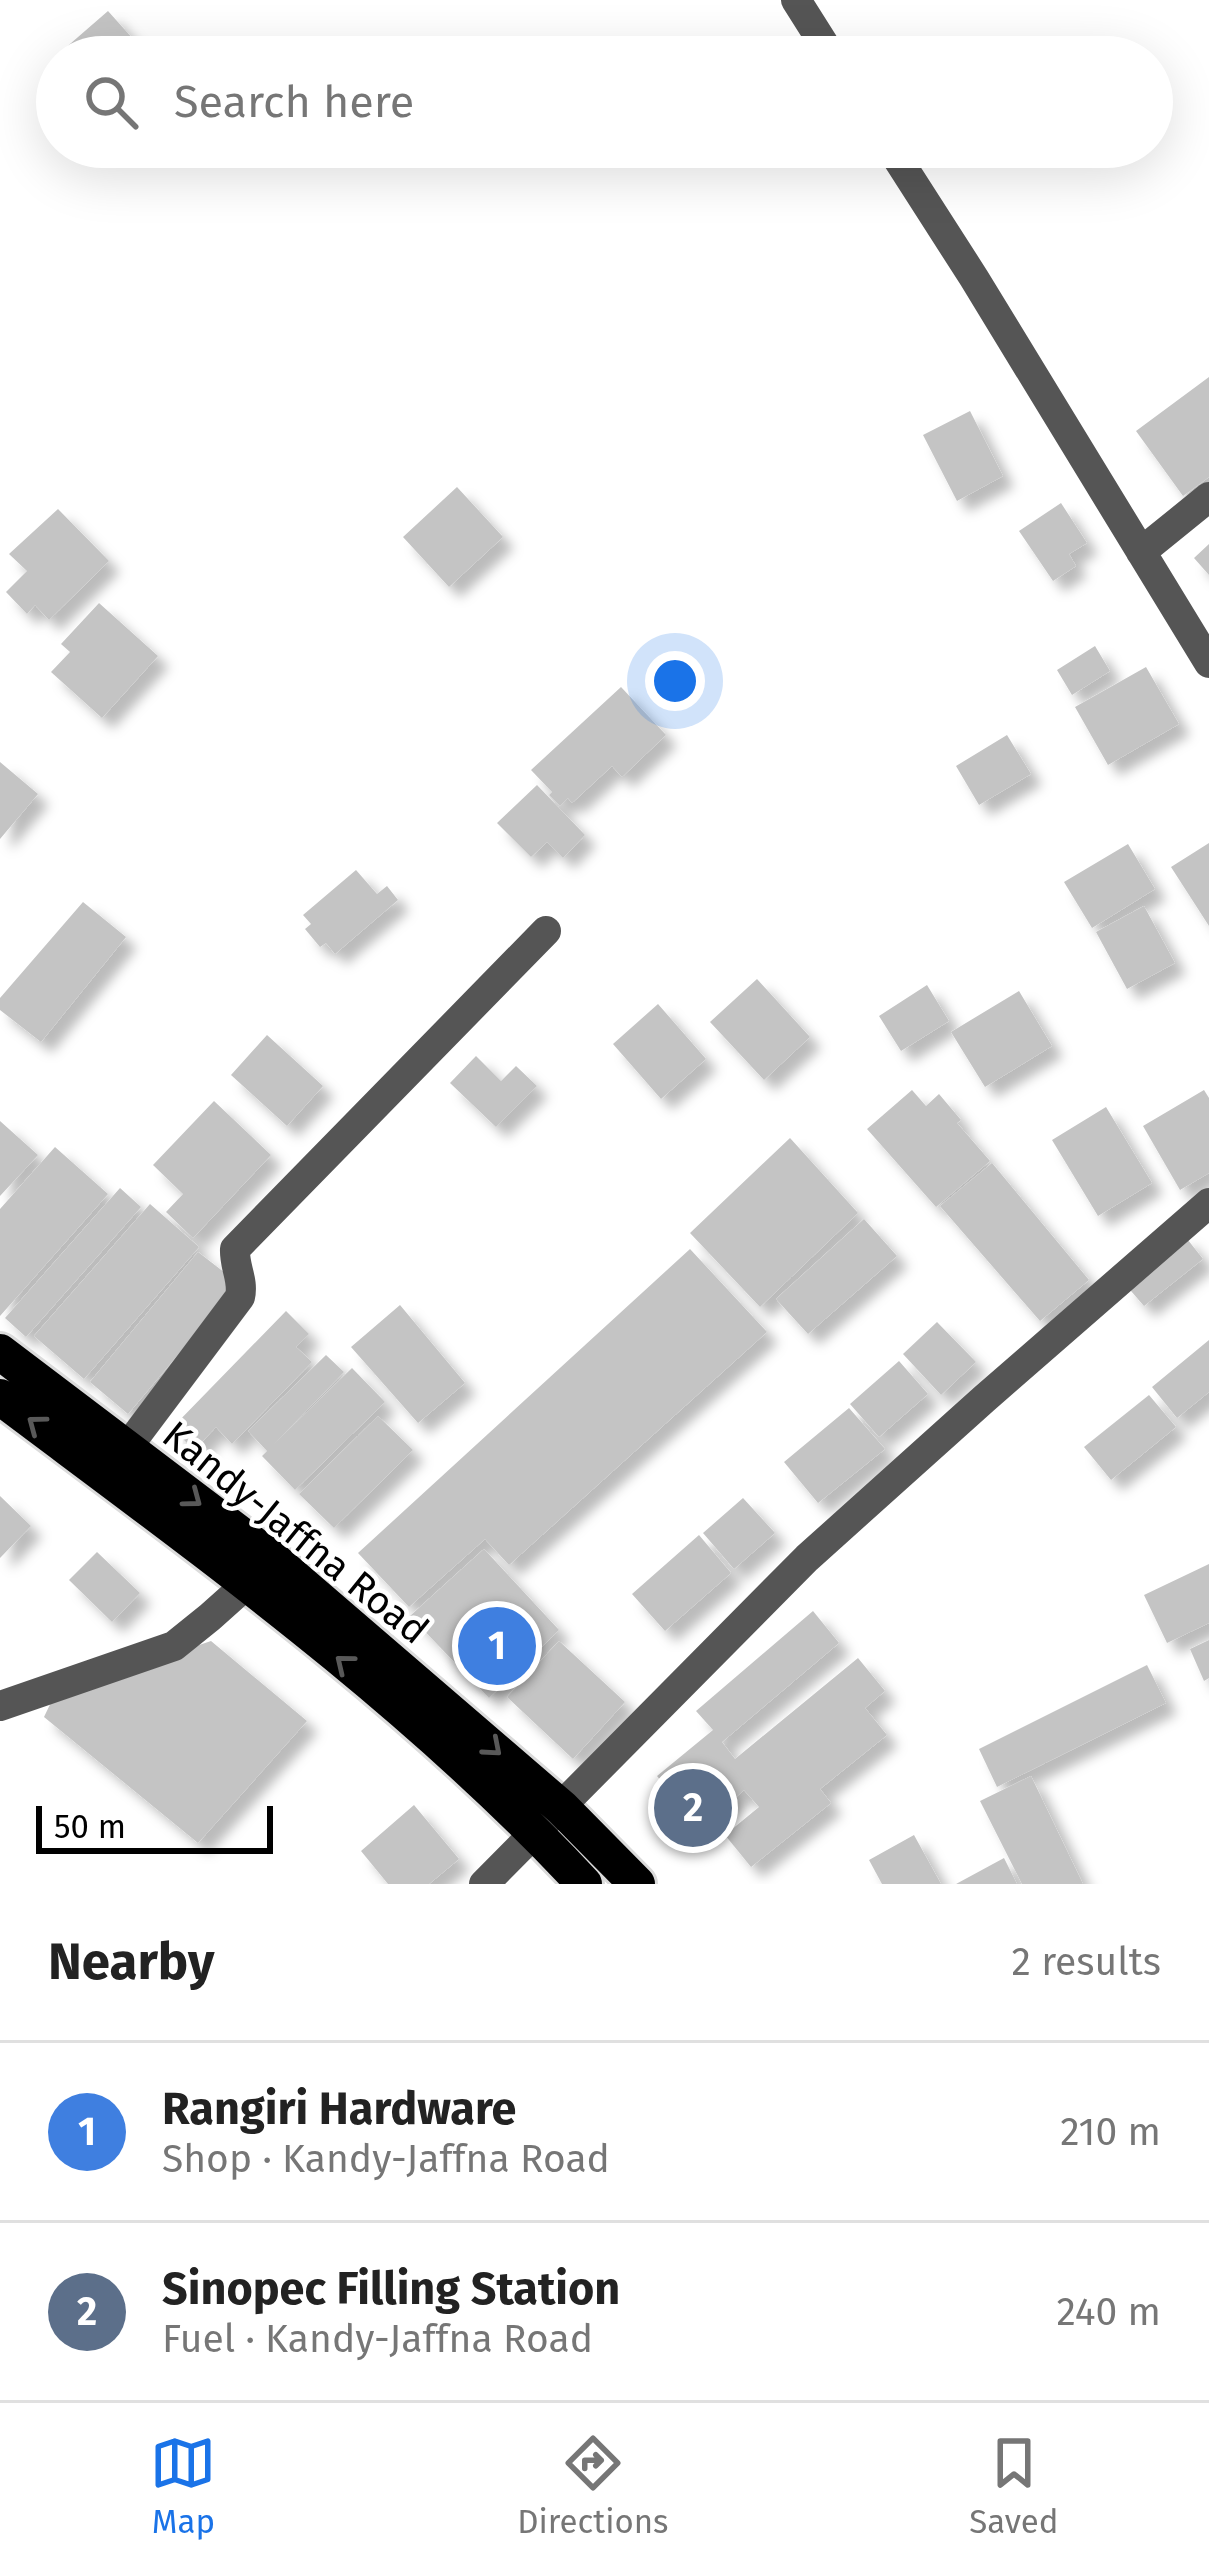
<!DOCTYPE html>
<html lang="en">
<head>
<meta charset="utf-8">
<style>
	:root { --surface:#fff; --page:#f2f2f2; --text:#222; --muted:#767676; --line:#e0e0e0; --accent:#1a73e8 }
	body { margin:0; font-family:"Fira Sans",sans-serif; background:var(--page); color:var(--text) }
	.scale { position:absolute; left:36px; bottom:30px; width:237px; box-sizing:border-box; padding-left:12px; border:6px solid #000; border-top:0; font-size:33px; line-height:42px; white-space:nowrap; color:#000; -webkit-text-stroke:9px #fff; paint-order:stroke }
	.you { position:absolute; left:675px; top:681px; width:42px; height:42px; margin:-30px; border:9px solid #fff; border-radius:50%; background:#1a73e8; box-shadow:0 0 0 18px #1a73e833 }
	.badge { display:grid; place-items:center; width:78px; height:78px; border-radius:50%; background:var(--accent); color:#fff; font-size:39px; font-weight:700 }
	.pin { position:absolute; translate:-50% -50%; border:6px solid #fff; box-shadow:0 3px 12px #0006 }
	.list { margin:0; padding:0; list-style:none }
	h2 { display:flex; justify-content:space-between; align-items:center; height:156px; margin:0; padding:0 48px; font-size:51px }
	h2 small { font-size:39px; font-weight:400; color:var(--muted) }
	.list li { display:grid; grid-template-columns:78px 1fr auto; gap:36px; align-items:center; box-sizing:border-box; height:180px; padding:0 48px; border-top:3px solid var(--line) }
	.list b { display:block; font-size:45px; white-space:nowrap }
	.list p { margin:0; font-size:39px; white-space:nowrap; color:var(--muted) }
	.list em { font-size:39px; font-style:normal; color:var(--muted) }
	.icon { flex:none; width:66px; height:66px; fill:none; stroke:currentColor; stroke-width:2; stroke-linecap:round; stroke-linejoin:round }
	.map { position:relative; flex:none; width:1209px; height:1884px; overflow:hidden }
	.search { position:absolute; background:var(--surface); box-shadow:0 12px 48px #0002; left:36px; right:36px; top:36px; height:132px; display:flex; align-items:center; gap:30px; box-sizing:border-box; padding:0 42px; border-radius:66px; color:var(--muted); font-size:45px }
	.sheet { height:516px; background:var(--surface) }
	nav { display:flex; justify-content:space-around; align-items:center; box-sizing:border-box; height:168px; border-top:3px solid var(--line); background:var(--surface); font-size:33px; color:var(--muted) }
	nav a { display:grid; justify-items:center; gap:6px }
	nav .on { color:var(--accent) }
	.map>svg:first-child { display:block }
	.building { fill:#c4c4c4; filter:url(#shadow) }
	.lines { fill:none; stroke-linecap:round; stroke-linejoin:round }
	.highway-casing { stroke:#dbdbdb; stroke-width:42 }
	.minor { stroke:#555; stroke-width:30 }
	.highway { stroke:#000; stroke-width:36 }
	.oneway { stroke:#595959 }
	.labels { text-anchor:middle; stroke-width:9; stroke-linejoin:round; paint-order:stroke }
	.street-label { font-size:39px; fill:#000; stroke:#fff }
</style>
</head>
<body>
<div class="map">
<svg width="1209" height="1884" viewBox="0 0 1209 1884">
	<defs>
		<filter id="shadow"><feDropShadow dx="11" dy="11" stdDeviation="6" flood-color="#0004"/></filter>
	</defs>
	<rect width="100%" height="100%" fill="#fff"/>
	<path class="building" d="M108,11l26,29 -20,17h-59z
		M1209,377v100l-26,19 -47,-65z
		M970,411l33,65 -46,25 -34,-66z
		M457,487l46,50 -54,50 -46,-50z
		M1061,503l26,40 -18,11 7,12 -23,15 -34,-50z
		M58,509l51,52 -60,59 -14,-15 -8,9 -21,-22 21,-21 -18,-17z
		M1209,544v31l-15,-17z
		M99,603l59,53 -56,62 -51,-46 19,-20 -9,-8z
		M1095,646l15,25 -38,24 -15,-25z
		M1146,667l33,57 -71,41 -33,-58z
		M621,687l45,48 -44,42 -10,-11 -40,37 -4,-5 -8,8 -11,-11 3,-3 -21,-22z
		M1007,735l24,39 -52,31 -23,-39z
		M0,762l38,32 -38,45z
		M537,785l48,50 -22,23 -16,-16 -16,15 -34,-34z
		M1209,843v83l-38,-59z
		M1128,844l27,45 -63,39 -28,-46z
		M356,870l21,24 10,-8 11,14 -63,54 -9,-11 -6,4 -15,-18 6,-5 -8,-9z
		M83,902l43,35 -85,105 -41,-32v-12z
		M1144,906l31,57 -48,26 -31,-57z
		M757,979l53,58 -46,43 -54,-58z
		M927,985l22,36 -48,30 -22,-35z
		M1019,991l33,55 -67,41 -34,-55z
		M658,1004l48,55 -45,40 -48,-55z
		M267,1035l56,51 -36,40 -56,-51z
		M476,1056l25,25 15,-15 21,20 -41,41 -46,-44z
		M912,1090l14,16 13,-12 22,26 -4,3 33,38 -54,46 -69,-78z
		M1204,1090l5,8v75l-29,17 -37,-64z
		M214,1101l57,54 -78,83 -27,-26 17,-18 -30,-29z
		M1106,1107l46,76 -54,33 -46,-76z
		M0,1121l38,34 -38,41z
		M790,1138l68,75 -98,94 -70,-74z
		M55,1147l53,47 -108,122v-107z
		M992,1163l97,117 -49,41 -100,-115z
		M120,1188l21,19 -115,130 -21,-19z
		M150,1204l49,43 -115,132 -50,-43z
		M864,1219l33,37 -89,78 -32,-35z
		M1184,1235l19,24 -59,47 -19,-22z
		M690,1249l77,83 -258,233 -24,-26 -76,68 -51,-54z
		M198,1252l40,31 -110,131 -38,-32z
		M400,1305l65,78 -47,40 -67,-76z
		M286,1311l23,23 -13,13 16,15 -80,82 -16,-17 -22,23 -22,-22z
		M937,1322l39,40 -35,33 -38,-41z
		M1209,1340v52l-32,26 -25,-31z
		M326,1355l18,17 -70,72 78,-76 33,34 -90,88 -33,-34 5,-5 -19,-20z
		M899,1361l29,33 -49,43 -29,-33z
		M1149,1395l27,32 -65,53 -27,-33z
		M849,1408l36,41 -67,54 -34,-41z
		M378,1416l35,34 -79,78 -35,-34z
		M0,1496l31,30 -31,32z
		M743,1498l32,35 -41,36 -31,-36z
		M699,1535l32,38 -66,58 -33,-37z
		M484,1549l75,81 -70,68 -79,-82z
		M97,1552l43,41 -28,29 -43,-42z
		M1209,1564v59l-42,20 -23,-48z
		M813,1611l26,32 -117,99 13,17 123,-101 27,33 -20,17 22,27 -67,54 11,14 -80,64 -26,-32 34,-28 -15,-17 -43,38 -44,-52 56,-46 -17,-19z
		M1209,1640v38l-5,3 -14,-32z
		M211,1641l96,80 -109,122 -154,-126 11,-23z
		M559,1641l66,61 -52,57 -66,-62z
		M1147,1665l19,38 -169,84 -18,-38z
		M1031,1776l52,108h-61l-42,-83z
		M414,1805l45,54 -30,25h-41l-27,-33z
		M914,1835l27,49h-59l-13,-24z
		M1004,1858l13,26h-61z"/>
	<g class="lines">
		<g class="highway-casing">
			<path id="highway" d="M0,1352l269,204 293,252 75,76
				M0,1397c202,152 411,301 584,487"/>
		</g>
		<path class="minor" d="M796,0l36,57
			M890,147l84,131 235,385
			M1141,552l68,-55
			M126,1449l114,-152c4,-17 -6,-30 -5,-48l311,-318
			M0,1706l174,-60 36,-29 37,-33 12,-16
			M484,1884l323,-326 177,-159 225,-196"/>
		<use href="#highway" class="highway"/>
	</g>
	<defs><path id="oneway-chevron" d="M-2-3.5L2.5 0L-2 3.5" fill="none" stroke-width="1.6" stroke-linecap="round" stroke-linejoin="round" transform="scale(3)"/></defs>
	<g class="oneway">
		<use href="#oneway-chevron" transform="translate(36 1424) rotate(-143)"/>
		<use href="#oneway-chevron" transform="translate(193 1499) rotate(37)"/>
		<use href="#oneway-chevron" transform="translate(344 1663) rotate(-141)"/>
		<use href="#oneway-chevron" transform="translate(493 1748) rotate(41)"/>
	</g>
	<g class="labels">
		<g class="street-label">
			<text transform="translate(296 1532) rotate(39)" y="14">Kandy-Jaffna Road</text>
		</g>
	</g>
</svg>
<div class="scale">50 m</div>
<div class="you"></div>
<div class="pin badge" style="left:497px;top:1646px;background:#3f7fe0">1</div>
<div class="pin badge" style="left:693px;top:1808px;background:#5c6f8a">2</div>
<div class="search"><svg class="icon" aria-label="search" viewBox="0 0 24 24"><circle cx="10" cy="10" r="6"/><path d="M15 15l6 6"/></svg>Search here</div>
</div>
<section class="sheet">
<h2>Nearby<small>2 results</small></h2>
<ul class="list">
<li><span class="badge" style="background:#3f7fe0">1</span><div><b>Rangiri Hardware</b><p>Shop · Kandy-Jaffna Road</p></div><em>210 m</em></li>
<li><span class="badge" style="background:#5c6f8a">2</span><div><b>Sinopec Filling Station</b><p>Fuel · Kandy-Jaffna Road</p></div><em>240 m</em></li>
</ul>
</section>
<nav>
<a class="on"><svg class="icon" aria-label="map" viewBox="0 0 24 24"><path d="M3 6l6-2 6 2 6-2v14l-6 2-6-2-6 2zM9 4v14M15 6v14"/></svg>Map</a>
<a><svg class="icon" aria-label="directions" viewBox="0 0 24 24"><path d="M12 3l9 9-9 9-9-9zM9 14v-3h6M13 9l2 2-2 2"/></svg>Directions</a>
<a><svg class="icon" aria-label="saved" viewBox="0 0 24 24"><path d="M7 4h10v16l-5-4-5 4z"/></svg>Saved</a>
</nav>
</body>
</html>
